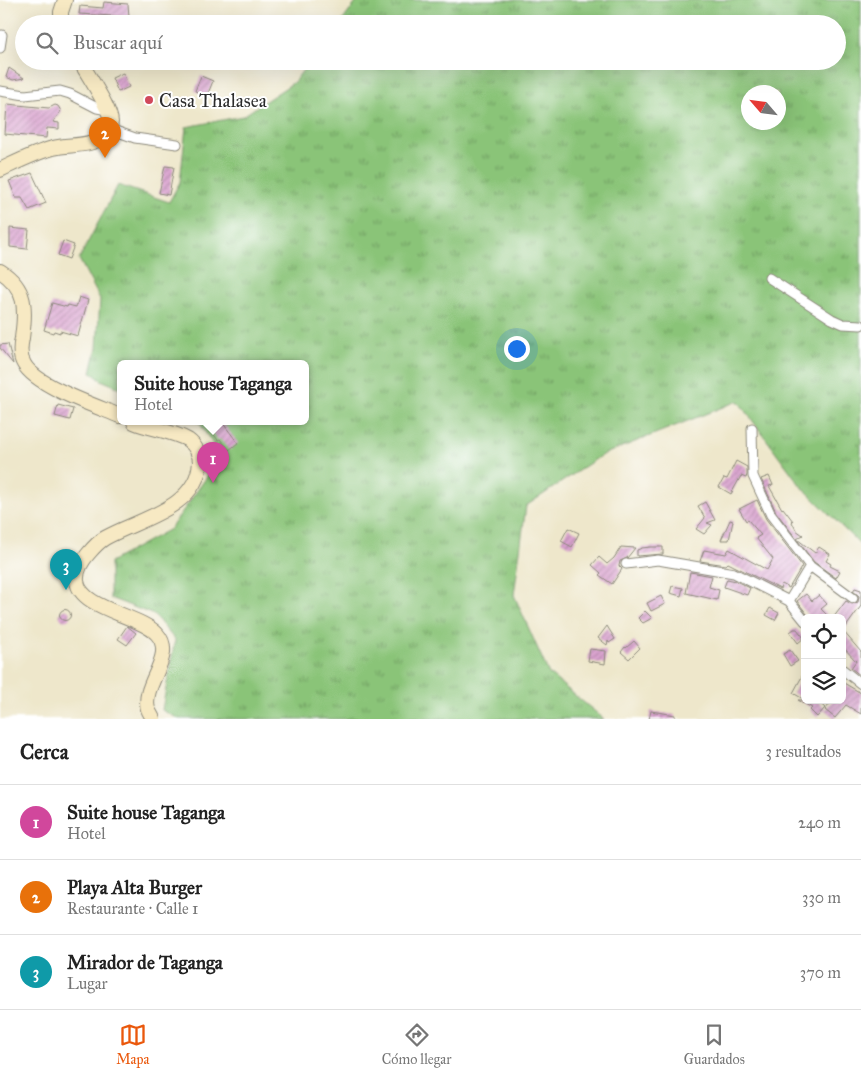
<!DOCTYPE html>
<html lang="es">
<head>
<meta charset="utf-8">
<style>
	:root { --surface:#fff; --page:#f6f6f6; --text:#222; --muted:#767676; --line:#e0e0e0; --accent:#ea580c }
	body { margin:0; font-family:"IM FELL Great Primer",serif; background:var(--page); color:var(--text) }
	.controls { position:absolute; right:15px; bottom:15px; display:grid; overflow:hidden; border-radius:8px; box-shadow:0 5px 20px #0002 }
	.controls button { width:45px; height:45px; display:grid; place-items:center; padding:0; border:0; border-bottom:1px solid var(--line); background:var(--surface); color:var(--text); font:25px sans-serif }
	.compass { position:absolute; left:741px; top:85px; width:45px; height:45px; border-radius:50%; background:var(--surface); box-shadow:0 5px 20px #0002; rotate:298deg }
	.you { position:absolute; left:516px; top:348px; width:18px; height:18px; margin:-12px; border:4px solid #fff; border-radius:50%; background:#1a73e8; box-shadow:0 0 0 8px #1a73e833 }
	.badge { display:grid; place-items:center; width:32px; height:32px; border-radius:50%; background:var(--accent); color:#fff; font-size:16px; font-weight:700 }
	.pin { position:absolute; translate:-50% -41px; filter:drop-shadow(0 1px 2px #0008) }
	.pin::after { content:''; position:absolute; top:26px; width:18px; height:15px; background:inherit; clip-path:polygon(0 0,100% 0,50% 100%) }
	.popup { position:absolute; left:117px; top:360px; width:192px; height:65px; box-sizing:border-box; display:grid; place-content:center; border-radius:8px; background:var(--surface); filter:drop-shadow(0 1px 4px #0005); font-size:16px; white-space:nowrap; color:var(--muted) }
	.popup b { font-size:19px; color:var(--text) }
	.popup::after { content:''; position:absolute; left:50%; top:100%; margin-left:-10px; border:10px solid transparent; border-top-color:var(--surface) }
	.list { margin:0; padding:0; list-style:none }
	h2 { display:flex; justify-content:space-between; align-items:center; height:65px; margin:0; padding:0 20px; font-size:21px }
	h2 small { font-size:16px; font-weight:400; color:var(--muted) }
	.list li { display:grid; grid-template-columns:32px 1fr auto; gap:15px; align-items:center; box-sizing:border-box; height:75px; padding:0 20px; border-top:1px solid var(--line) }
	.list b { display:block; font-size:19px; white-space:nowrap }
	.list p { margin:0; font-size:16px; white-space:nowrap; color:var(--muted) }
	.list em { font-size:16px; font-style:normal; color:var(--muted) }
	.icon { flex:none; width:28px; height:28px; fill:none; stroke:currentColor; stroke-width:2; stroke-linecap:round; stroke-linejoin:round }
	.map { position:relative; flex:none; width:861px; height:719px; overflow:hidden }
	.search { position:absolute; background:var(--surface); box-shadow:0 5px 20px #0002; left:15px; right:15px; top:15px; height:55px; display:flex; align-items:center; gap:12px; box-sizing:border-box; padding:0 18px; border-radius:28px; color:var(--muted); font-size:19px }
	.sheet { height:290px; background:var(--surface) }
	nav { display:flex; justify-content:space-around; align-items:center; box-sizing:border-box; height:70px; border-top:1px solid var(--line); background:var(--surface); font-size:14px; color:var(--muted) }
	nav a { display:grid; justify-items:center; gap:2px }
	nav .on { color:var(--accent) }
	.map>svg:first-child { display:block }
	.grass { fill:url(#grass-tufts); stroke:#5a7852; fill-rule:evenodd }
	.building { fill:url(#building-hatch) }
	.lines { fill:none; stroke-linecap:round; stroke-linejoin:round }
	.street-casing { stroke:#8c897b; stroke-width:11 }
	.secondary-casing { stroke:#8c897b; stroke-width:16 }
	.street { stroke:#fff; stroke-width:9 }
	.secondary { stroke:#f7e9c3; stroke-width:14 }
	.poi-dot { fill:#d1495b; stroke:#fff; stroke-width:2 }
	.labels { text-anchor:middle; stroke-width:4; stroke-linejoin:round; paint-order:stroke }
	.poi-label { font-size:19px; fill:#2b2b2b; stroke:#fff; text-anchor:start }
</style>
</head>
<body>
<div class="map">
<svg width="861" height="719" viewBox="0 0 861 719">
	<defs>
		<pattern id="grass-tufts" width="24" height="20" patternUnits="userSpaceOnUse" patternTransform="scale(1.25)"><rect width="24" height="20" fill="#8ac478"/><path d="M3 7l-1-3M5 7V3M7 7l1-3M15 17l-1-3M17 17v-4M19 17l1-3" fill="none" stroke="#719f63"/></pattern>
		<pattern id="building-hatch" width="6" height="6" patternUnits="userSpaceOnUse" patternTransform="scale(1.25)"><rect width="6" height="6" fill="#daa3cf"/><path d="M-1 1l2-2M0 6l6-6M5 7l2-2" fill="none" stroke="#b185a8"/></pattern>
	</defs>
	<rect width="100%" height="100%" fill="#fff"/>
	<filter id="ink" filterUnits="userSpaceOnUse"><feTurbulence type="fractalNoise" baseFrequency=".02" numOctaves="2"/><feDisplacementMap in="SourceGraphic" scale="10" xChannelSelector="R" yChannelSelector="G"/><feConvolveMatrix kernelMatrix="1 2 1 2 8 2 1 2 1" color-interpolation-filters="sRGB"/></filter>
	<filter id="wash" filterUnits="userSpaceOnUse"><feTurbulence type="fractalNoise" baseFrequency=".0096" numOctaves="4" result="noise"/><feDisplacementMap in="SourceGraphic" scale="20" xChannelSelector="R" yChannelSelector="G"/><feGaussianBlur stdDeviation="1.12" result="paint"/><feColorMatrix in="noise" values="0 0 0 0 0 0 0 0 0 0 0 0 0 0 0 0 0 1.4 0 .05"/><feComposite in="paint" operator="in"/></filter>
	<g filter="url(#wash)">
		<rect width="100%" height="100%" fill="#eee7cb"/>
		<path class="grass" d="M358,0h503v546l-60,-60 -63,-85 -136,54 -76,51 -12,89 35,79 55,45h-425l-17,-9 13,-70 -21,-25 -44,-17v-36l60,-33 51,-72 -22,-35h107v-58h-186v24l-19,-8 -10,-8 6,-24 3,-49 -21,-40 39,-74 51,17 11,-20 6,-55 57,-11 51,-34 16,-21h527v-37h-497zM748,92h30v30h-30z"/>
		<g id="blocks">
			<path class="building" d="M104,2l24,2 1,13 -50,-3 1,-8 23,2z
				M9,68l15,10 -11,2 -7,-3z
				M123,73l6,14 -11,5 -6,-14z
				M201,76l12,5 -6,15 -12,-5z
				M7,104l42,4 6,-3 3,1 3,5 -8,11 6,1v6l-12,-1 -1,10 -41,-4z
				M165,166l9,1 -5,28 -10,-2z
				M32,173l14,30 -17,7 -7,-12h-6l-7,-17z
				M10,228l19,2 -2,19 -17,-2z
				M63,241l11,4 -5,14 -11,-4z
				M79,297l9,3 -10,36 -18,-5v2l-6,-2 -1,2 -9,-3 8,-27 15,4 1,-2 8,2z
				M8,344l5,20 -13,-16v-3z
				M58,405l15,4 -3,11 -15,-4z
				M213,422h9l16,21 -9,7 -9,-11 -2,1 -8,-10 2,-1 -3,-4z
				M736,461l11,6v8l-1,3 -5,-2 -10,18 -12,-7 5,-9 3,1z
				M769,476l4,9 -4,1 13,23 1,-1 10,13 -1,1 4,8 7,5 -6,4 18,14 4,-6 11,7 -4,7 5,3 -1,2 10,5 -4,7 -22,-16 -38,-50 -15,-33z
				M757,500l9,19 36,47 -13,22 -7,-4 -2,5 -52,-26 -2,2 -26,-4 4,-11 22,4 3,-5 38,21 6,-11 -17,-21 5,-3 -13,-15 -2,1 -7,-12z
				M705,502l10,18 -8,3 5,2 -8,9 -8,-5 9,-11 -7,-12z
				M730,520l3,1 -4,19h-8z
				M568,528l11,5 -7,14 -11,-6z
				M621,547l14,1 -8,10 -7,3 -1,5 3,3 -10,15 -13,-9 2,-2 -9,-8 7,-8 8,7 7,-6z
				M650,547h13v7l-26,2v-6l5,-2z
				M690,572l22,4 -3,11 10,3 -2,10 -31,-7z
				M727,579l9,2 14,7 -3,7 -23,-8z
				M672,586l11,2 -2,8 -11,-3z
				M855,588l6,2v16l-18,25 18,21v24l-10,-8 5,-7 -14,-15v-28h-9l13,-17 6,3 6,-2 1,-6 -6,-5z
				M806,594l6,7 7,-6 8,9 -6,5 9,9h-20l-13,-17z
				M661,596l4,8 -14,7 -4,-8z
				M770,608l9,5 -4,7 -9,-5z
				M59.5 615a5.5 5.5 0 1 1 11 0a5.5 5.5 0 1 1-11 0Z
				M645,611l7,7 -9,5 -5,-5z
				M127,626l9,7 -9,12 -9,-6z
				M607,626l8,13 -6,4 -1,-2 -1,4 -9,-7z
				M794,629h3l7,9 -6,5 -8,-11z
				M634,641l6,7 -11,11 -8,-7 4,-5 1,1z
				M590,649l16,2 -1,13 -17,-3z
				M790,650l8,11 -8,5 -7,-12z
				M805,671v29l-12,-7z
				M842,682l19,11v21l-15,-9 -11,13 -10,-8 8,-10h9z
				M798,700h18l9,8 -8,9 -7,-7 2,-2z
				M651,711l24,4v4h-26z"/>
		</g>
	</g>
	<g filter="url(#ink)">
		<use href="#blocks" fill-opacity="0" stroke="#8c897b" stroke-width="1"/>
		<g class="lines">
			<g class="street-casing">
				<path id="street" d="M0,48l2,-13
					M0,91l25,4 35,-4 10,3 27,14 11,2
					M110,129l25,9 42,6
					M769,278l63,41 11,5 18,1
					M752,428l1,48 18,39 39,51 43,32
					M626,564l32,-4 76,13 55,28 16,20
					M789,601l21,-35
					M842,669l19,15"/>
			</g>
			<g class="secondary-casing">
				<path id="secondary" d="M61,24v-12l4,-12
					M0,170c17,-8 34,-17 53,-22 15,-4 35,-1 48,-10 5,-4 10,-10 10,-16 0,-13 -24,-48 -31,-61
					M0,271c27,17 26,38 22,67 -2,9 -3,18 2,26 12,22 72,42 96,52
					M134,422c17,7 38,9 54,18 7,5 12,14 12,22 -3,47 -62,57 -95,76 -7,4 -12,10 -17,16 -6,7 -12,17 -11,27 3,28 63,34 80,53 20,22 -16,50 -9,75 1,3 4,7 5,10"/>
			</g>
			<use href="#street" class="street"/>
			<use href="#secondary" class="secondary"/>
		</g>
	</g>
	<circle class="poi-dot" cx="149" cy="100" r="5"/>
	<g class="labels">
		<g class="poi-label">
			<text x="159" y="107">Casa Thalasea</text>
		</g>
	</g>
</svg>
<div class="controls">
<button><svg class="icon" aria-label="locate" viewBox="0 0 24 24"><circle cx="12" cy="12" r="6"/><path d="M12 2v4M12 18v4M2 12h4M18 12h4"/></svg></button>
<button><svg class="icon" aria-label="layers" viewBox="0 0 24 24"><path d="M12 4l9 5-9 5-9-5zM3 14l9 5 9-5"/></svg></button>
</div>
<svg class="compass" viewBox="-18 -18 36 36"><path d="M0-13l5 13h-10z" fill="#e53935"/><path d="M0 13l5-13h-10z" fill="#767676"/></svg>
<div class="you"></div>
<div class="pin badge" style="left:213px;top:483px;background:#d1479c">1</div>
<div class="popup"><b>Suite house Taganga</b>Hotel</div>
<div class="pin badge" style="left:105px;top:158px;background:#e8710a">2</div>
<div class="pin badge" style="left:66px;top:590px;background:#0f9aa8">3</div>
<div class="search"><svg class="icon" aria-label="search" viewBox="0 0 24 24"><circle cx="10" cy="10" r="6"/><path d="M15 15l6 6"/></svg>Buscar aquí</div>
</div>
<section class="sheet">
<h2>Cerca<small>3 resultados</small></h2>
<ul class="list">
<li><span class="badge" style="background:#d1479c">1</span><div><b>Suite house Taganga</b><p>Hotel</p></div><em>240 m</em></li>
<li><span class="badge" style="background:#e8710a">2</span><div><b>Playa Alta Burger</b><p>Restaurante · Calle 1</p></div><em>330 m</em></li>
<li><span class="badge" style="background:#0f9aa8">3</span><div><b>Mirador de Taganga</b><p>Lugar</p></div><em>370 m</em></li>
</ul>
</section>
<nav>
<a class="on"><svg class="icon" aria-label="map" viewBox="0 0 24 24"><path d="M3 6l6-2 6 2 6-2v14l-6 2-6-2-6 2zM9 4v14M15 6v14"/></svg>Mapa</a>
<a><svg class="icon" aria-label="directions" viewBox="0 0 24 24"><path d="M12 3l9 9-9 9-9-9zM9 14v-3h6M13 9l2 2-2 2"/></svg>Cómo llegar</a>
<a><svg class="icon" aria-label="saved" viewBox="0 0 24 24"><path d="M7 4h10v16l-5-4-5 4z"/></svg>Guardados</a>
</nav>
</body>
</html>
